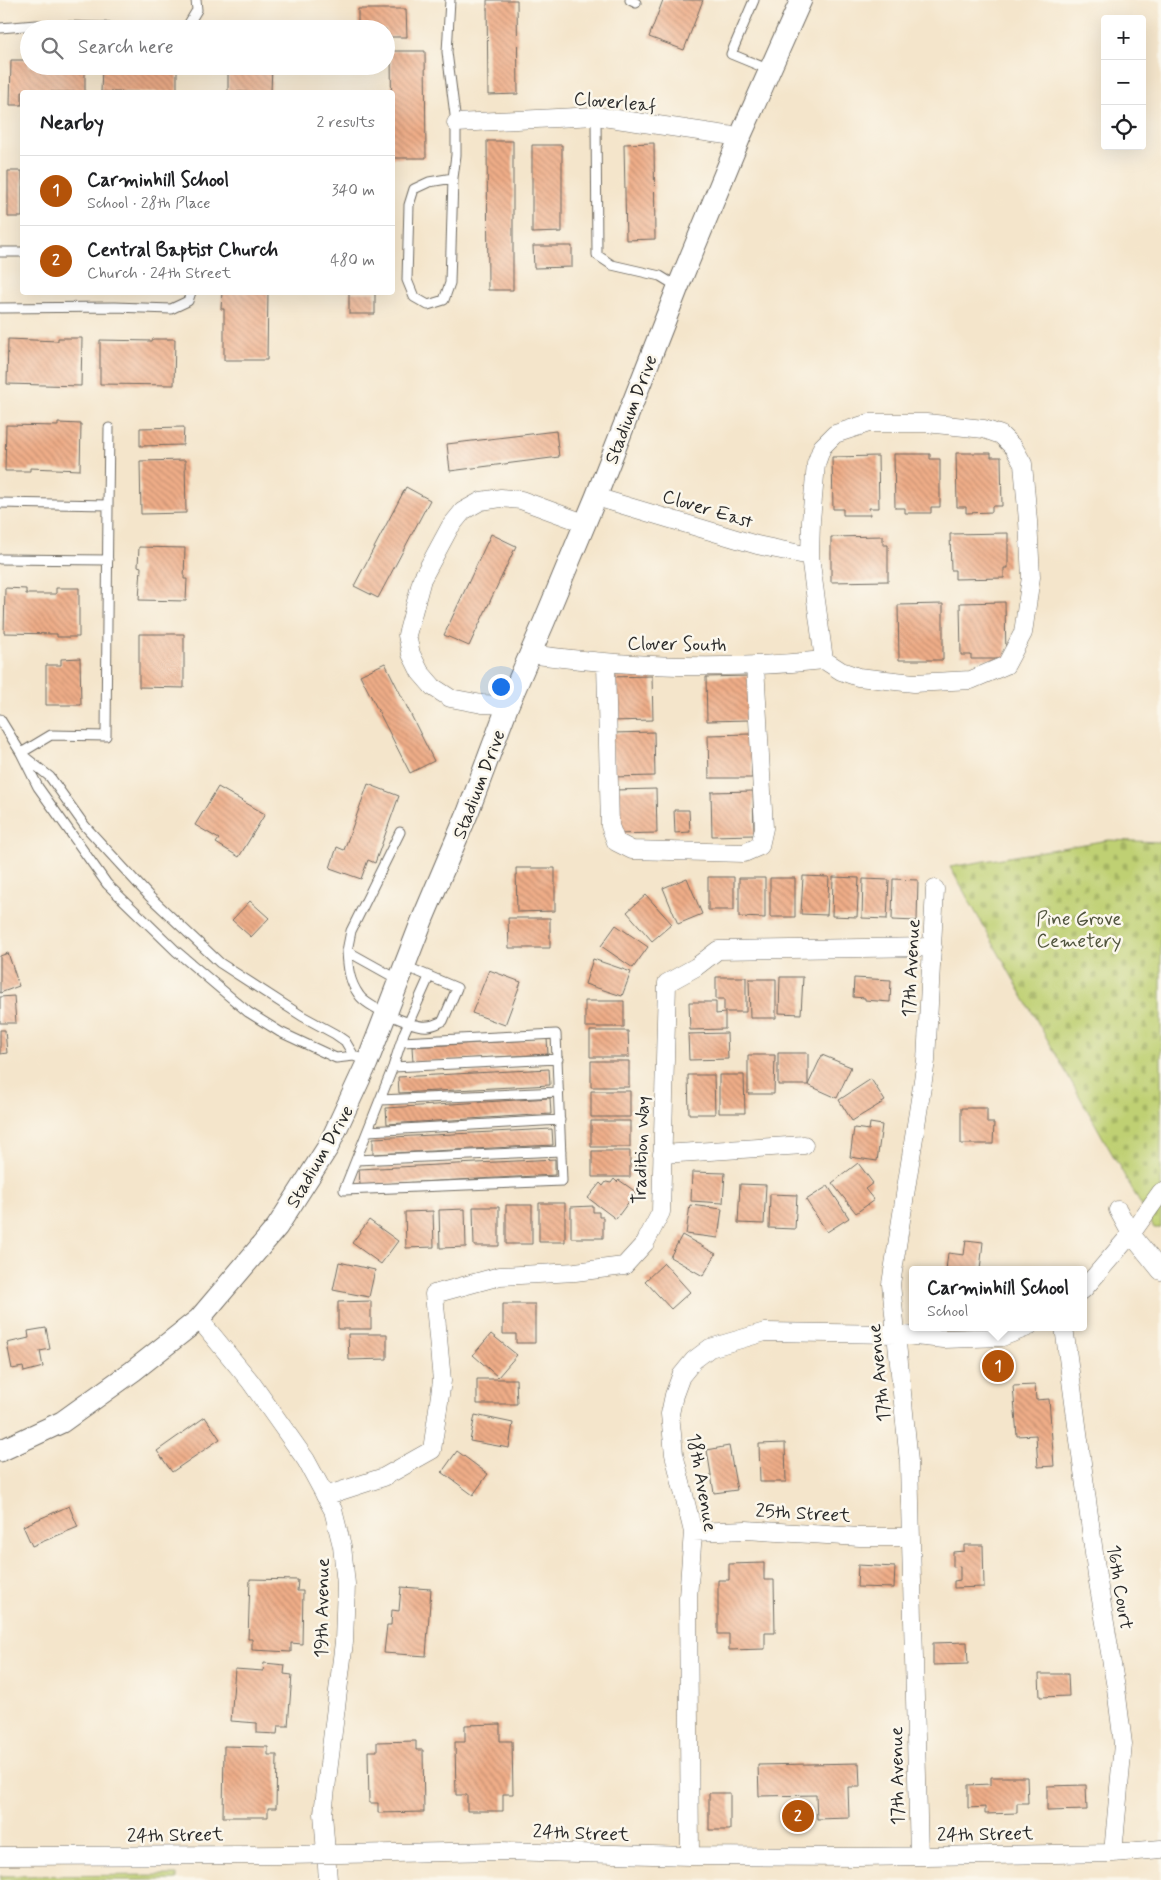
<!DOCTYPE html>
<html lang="en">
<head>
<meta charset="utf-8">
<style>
	:root { --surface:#fff; --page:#f2f2f2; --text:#202124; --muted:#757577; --line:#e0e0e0; --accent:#b45309 }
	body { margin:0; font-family:Mynerve,sans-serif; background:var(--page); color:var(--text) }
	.controls { position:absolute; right:15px; top:15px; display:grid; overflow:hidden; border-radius:5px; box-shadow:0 5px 20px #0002 }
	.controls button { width:45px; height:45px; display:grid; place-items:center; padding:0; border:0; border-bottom:1px solid var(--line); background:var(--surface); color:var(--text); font:25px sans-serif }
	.you { position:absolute; left:500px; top:686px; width:18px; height:18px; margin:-12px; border:4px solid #fff; border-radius:50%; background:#1a73e8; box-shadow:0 0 0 8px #1a73e833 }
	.badge { display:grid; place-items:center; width:32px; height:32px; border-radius:50%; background:var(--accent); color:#fff; font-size:16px; font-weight:700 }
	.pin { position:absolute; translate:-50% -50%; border:2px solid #fff; box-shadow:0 1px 5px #0006 }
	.popup { position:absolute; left:909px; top:1266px; width:178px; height:65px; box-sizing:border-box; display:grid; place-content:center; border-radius:5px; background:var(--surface); filter:drop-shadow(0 1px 4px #0005); font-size:16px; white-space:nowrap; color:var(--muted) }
	.popup b { font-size:19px; color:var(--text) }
	.popup::after { content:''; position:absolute; left:50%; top:100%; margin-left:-10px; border:10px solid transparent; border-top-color:var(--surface) }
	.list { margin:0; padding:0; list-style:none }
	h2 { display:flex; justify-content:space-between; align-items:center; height:65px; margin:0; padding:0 20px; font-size:21px }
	h2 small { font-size:16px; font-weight:400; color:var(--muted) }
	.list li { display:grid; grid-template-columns:32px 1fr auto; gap:15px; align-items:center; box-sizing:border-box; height:70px; padding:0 20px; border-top:1px solid var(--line) }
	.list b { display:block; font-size:19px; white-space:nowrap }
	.list p { margin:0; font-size:16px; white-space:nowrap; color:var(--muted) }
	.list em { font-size:16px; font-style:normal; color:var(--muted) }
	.icon { flex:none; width:28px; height:28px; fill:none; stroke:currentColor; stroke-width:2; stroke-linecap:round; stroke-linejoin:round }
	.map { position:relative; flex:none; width:1161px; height:1880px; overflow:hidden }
	.search { position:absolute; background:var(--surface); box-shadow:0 5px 20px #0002; left:20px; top:20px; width:375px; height:55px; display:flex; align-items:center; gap:12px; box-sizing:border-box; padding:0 18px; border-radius:28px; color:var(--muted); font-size:19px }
	.panel { position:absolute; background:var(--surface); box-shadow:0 5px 20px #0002; left:20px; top:90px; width:375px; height:205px; border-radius:5px }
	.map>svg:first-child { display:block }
	.green { fill:#bfd073; stroke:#757e4f }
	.cemetery { fill:url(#cemetery-stones); stroke:#757e4f }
	.building { fill:url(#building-back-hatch) }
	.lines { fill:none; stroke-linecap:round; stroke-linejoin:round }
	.service-casing { stroke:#716c63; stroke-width:11 }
	.minor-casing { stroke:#716c63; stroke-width:19 }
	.tertiary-casing { stroke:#716c63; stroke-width:23 }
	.service { stroke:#fff; stroke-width:9 }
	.minor { stroke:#fff; stroke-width:18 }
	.tertiary { stroke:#fff; stroke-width:21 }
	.labels { text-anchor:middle; stroke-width:5; stroke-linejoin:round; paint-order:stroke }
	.street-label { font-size:19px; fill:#2b2b2b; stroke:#fbf7ec }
	.park-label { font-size:19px; fill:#50543d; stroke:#fbf7ec }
</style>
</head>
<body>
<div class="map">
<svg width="1161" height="1880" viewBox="0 0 1161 1880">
	<defs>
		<pattern id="cemetery-stones" width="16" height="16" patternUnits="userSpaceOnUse" patternTransform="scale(1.25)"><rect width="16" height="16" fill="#bfd073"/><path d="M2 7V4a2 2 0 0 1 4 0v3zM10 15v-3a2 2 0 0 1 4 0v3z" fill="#a4b364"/></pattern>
		<pattern id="building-back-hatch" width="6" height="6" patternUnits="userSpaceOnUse" patternTransform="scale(1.25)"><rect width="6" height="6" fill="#efad88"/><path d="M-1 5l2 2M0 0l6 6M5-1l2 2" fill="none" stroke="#c28d6f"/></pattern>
	</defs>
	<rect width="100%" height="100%" fill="#fbf7ec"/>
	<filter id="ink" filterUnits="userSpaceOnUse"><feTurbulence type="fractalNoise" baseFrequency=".02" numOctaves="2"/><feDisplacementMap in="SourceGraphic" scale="10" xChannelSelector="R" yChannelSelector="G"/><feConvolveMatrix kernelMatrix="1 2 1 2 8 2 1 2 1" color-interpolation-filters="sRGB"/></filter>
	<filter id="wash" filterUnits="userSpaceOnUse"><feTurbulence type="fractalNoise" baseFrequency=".0096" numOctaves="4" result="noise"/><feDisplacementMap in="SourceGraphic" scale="20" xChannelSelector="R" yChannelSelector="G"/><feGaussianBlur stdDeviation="1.12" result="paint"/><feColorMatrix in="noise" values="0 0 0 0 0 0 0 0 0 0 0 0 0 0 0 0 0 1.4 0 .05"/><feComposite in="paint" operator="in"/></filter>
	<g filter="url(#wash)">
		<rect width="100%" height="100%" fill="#f4e5cb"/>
		<path class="green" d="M177,1875v5h-177v-4z"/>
		<path class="cemetery" d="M1108,840l53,2v386h-7l-204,-361z"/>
		<g id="blocks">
			<path class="building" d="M487,0h30l1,94 -30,1z
				M663,0h40l-19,50 -35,-13z
				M358,9h48l1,28h-21v-8h-28z
				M391,51h34l1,107h-34z
				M11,60h18v6h56v26h-63v13h-12z
				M102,66h75v26h-76z
				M228,66h44l-1,26h-43z
				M487,141h26v149h-25z
				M654,143l1,96 -29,1 -2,-96z
				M532,145h30v87l-30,1z
				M8,171h14v46h-14z
				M533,246h39v21l-38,1z
				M222,292h46l-1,68h-43v-51h-3z
				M349,292h26v22h-26z
				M58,338h24l-1,48 -74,-2 1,-45 50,2z
				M153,339h22l-1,46 -74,-1v-44l52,1z
				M58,423l23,1 -1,46 -50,-2v3h-25l1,-46 52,1z
				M184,427l-1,18 -43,1v-18z
				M556,431l3,26 -109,14 -3,-27z
				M956,453h35v4h10l1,49h-10v6l-26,1v-6h-9z
				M894,454h36v5h10v48h-9v6h-26v-5h-10z
				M878,456l1,52h-10l1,7h-27v-6h-10l-1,-52z
				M185,460l1,53 -45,1 -1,-53z
				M406,487l24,13 -52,98 -24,-12z
				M1008,533v35h-4v10l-49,1v-9h-4l-1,-36z
				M491,534l25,12 -47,100 -25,-11z
				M883,536v9h5v36l-57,1v-45z
				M139,547l46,1 -1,31h3l-1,22 -47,-1 2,-33 -3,-1z
				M5,588l21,1v5h30v-6h23v49h-22v-3l-53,-1z
				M1005,602l1,57h-35v-4h-10l-1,-52z
				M943,604v56h-44l-1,-55z
				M139,634h45v54l-45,-1z
				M80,658l1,47h-35v-40h15v-6z
				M385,663l49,98 -24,12 -50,-98z
				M652,676l1,44 -43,1 -1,-44z
				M748,676l2,44 -43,1 -1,-44z
				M654,732l1,44 -42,1 -1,-44z
				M751,734l1,44h-43l-1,-43z
				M368,784l31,12 -24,67 -7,-3 -7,19 -31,-11 7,-21 7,3z
				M218,787l47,27 -26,43 -23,-14 3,-4 -24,-14z
				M656,789l1,44 -42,1 -1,-44z
				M753,791l1,44 -42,1 -1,-44z
				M674,810h15l1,22 -15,1z
				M516,868h39v43l-38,1z
				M803,876l26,1 -2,38 -26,-1z
				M708,877h26v33h-26z
				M833,877l26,1 -2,39 -25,-1z
				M687,878l15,36 -24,10 -15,-36z
				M739,878h26v40l-26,-1z
				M770,878h25v39h-25z
				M863,879l26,1 -2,39 -25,-1z
				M893,879l25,1 -1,41 -25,-1z
				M646,895l26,29 -20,17 -25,-29z
				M250,901l19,17 -18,19 -19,-17z
				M508,918h42v30h-41z
				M616,925l32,22 -15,21 -32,-22z
				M8,953l11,33 -19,7v-37z
				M593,959l38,13 -9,24 -37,-12z
				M489,970l32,12 -16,43 -33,-12z
				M716,977h30v35h-22v-13h-8z
				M780,977h23l-2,37 -22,-1z
				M854,978l37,2 -1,22 -25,-2v-2l-12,-1z
				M749,979h27v39h-26z
				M14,996l2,27h-16v-26z
				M585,1001h39v26h-39z
				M689,1002h27v12l9,-1v16l-35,1z
				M0,1030h5l2,23 -7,1z
				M590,1031h38l1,26h-39z
				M727,1033l1,26 -39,1 -1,-26z
				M547,1039l1,15 -135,8 -1,-15z
				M778,1053h30v32h-30z
				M748,1055h27l-1,39h-26z
				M822,1055l29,12 -14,31 -29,-13z
				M591,1061h38v26h-38z
				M549,1069l1,16 -151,8 -1,-16z
				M688,1075h26l1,39h-26z
				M719,1075h25l1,38h-26z
				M871,1079l14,22 -33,20 -13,-21z
				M591,1091h39v26h-39z
				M550,1098l1,16 -164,10 -1,-16z
				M961,1108h26v15h7l-1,21h-32z
				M591,1121h39v26h-39z
				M870,1123l12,2 -5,36 -27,-4 4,-29 15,2z
				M552,1129l1,16 -180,9v-16z
				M592,1151h38v26h-38z
				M555,1159v16l-195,10 -1,-16z
				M858,1163l15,20 -8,6 9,11 -18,13 -24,-30z
				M692,1172l33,1 -2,30 -32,-2z
				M614,1179l3,3 2,-2 17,12 -20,27 -28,-21 12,-15 3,3 3,-4 5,1z
				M740,1184l26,1 -2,39 -26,-1z
				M828,1186l21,32 -22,14 -21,-32z
				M770,1194l27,1 -2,34 -26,-1z
				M539,1203h26v39h-26z
				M506,1205h26v39h-26z
				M690,1205l32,4 -4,29 -32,-4z
				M593,1206v6h6v5h4v21h-32v-31z
				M473,1207h26v39h-25z
				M465,1209l1,38 -26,1 -1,-38z
				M433,1211l1,36 -28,1 -1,-36z
				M369,1220l29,21 -17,23 -29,-21z
				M682,1235l34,19 -13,22 -33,-19z
				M966,1240l17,2 -3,28h-34l2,-17 16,2z
				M339,1262l36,8 -6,27 -36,-7z
				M664,1263l26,29 -19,17 -26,-28z
				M371,1301v28h-33v-27z
				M503,1304h32v39h-19v-9h-13z
				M46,1328l4,21 -10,2 3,16 -19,5 -1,-5 -11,2 -5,-26 22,-5 -1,-7z
				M348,1334h39v25l-38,1z
				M491,1334l26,21 -19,22 -25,-22z
				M477,1379h39l1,25h-40z
				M1035,1385l1,15 13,-1 5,67 -16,1 -2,-32 -19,1 -4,-50z
				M475,1415l38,8 -4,25 -39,-7z
				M205,1417l15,22 -48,33 -15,-21z
				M785,1443l1,39h-26l-1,-38z
				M729,1446l8,44 -23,3 -7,-43z
				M457,1451l31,23 -15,21 -31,-23z
				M69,1506l9,21 -46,19 -9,-20z
				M964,1545h19l1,42 -30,1v-7l6,-1v-14l-7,1v-15l11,-1z
				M764,1563v17h10l1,53h-10v16l-36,1v-16h-11v-54h11v-16z
				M858,1565l37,2 -1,21 -37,-1z
				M250,1579l48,1 -1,11h6l-1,53 -11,-1v9l-39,-2v-11h-4z
				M401,1587l30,2 -5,67 -42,-3 3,-28h4l1,-15 7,1z
				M967,1642l1,22 -35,1v-22z
				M264,1663l21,2 -1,9 8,1 -4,51h-10l-1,8 -20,-1v-10l-26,-2 4,-52 28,2z
				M1039,1674h29l1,22 -29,1z
				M500,1724v17h12l1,53h-10v17h-36v-16h-11l-1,-53h10v-17z
				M416,1741v9h7l1,62 -46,1v-10h-9l-1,-52h9v-9z
				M224,1746l44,1v8h9l-1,53h-8v9h-45z
				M859,1763l1,24h-12l1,31 -32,1 -1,-24 -57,1 -1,-31z
				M991,1777h36l1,26h-11v10l-32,1v-7l-17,1v-23l23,-1z
				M1086,1785l1,25 -40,1v-25z
				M709,1793h21v37h-21z"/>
		</g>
	</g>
	<g filter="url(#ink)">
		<use href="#blocks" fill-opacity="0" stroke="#716c63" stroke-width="1"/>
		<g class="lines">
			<g class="service-casing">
				<path id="service" d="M450,0l-3,52 9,71v32l-3,23
					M630,0l6,3
					M754,0l-23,54 39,16
					M0,28l36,-3 126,4
					M174,29l14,-4 9,-15 -1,-10
					M596,116l1,139 15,10 48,11 18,11
					M453,178l-3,105 -6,17 -16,5 -14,-8 -7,-17 2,-75 5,-16 15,-7z
					M0,252h22
					M0,308l115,-1 56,2 17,-8 3,-9
					M0,503l108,2 -2,231 -55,-1 -30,18
					M108,505l1,-77
					M0,559l108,1
					M0,719l21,34 17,34 69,97 69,67 72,61 32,20 56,26 18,-2
					M25,757l25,20 35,49 65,71 70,66 82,53 33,18 10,7 9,15 5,2
					M347,951c1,17 2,30 12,44 8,12 55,33 69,31 5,0 10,-3 15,-5l14,-33 -52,-22
					M399,980l-52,-29 4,-20 49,-99
					M402,1042l154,-8 6,147 -218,9 49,-123 11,-34 25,-56
					M393,1067l165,-8
					M380,1100l179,-8
					M368,1131l192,-11
					M356,1160l205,-9"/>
			</g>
			<g class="minor-casing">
				<path id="minor" d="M456,123l140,-7 144,21
					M869,423h57l58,6 17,6 13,13 9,16 5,57 3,56 -8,56 -17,32 -35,15 -57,3 -56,-6 -17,-6 -17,-11 -14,-104 1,-35 5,-57 6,-17 13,-13z
					M596,497l161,48 53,11
					M529,654c98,13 196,17 295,6
					M606,663l4,163 6,16 16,8 112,3 16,-7 4,-18 -9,-163
					M508,705l-26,-1 -32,-6 -17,-11 -13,-15 -9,-18 -4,-19 15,-56 28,-52 13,-16 18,-10 20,-3 20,2 63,23
					M662,1154l142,-9
					M1118,1210l13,24 30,37
					M1083,1290l48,-56 30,-42
					M199,1319l51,62 56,79 27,50 9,36 4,38 -2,58 -21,171 5,67
					M1064,1327l33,249 19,112 7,56 -10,109
					M325,1496l59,-19 48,-27 10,-69 -8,-87 66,-18 75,-4 49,-6 21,-23 16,-31 6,-229 29,-16 22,-17 215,-3
					M693,1532l53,-2 114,7h51
					M0,1856l287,-1 214,-4 189,5 170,1 253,-4 48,-4
					M690,1856l-2,-259 5,-65 -19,-78 -4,-40 4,-19 7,-19 13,-16 16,-12 55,-16 130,2 49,5 58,-2 26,-10
					M919,1856l-10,-394 -18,-178 35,-223 9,-172"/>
			</g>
			<g class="tertiary-casing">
				<path id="tertiary" d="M0,1451l62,-29 71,-51 66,-52 78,-92 51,-80 39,-84 56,-145 45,-106 40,-107 36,-83 52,-125 82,-210 62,-150 61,-137"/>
			</g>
			<use href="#service" class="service"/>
			<use href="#minor" class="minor"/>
			<use href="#tertiary" class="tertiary"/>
		</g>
	</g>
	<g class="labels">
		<g class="street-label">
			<text transform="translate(615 101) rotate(5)" y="7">Cloverleaf</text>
			<text transform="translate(630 409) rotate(-69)" y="7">Stadium Drive</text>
			<text transform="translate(708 508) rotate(17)" y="7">Clover East</text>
			<text transform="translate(677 643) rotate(1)" y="7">Clover South</text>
			<text transform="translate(478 784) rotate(-69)" y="7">Stadium Drive</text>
			<text transform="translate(910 968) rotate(-87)" y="7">17th Avenue</text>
			<text transform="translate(640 1150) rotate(-88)" y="7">Tradition Way</text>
			<text transform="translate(319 1156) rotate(-60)" y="7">Stadium Drive</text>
			<text transform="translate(878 1373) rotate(-96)" y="7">17th Avenue</text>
			<text transform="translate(703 1482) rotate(80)" y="7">18th Avenue</text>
			<text transform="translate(803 1512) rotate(3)" y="7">25th Street</text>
			<text transform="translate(1121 1587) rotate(81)" y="7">16th Court</text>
			<text transform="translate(321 1608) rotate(-89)" y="7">19th Avenue</text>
			<text transform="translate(896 1776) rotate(-91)" y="7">17th Avenue</text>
			<text transform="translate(581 1832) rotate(2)" y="7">24th Street</text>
			<text transform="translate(985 1833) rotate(-1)" y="7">24th Street</text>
			<text transform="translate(175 1834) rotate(-1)" y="7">24th Street</text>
		</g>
		<g class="park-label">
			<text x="1079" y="925">Pine Grove<tspan x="1079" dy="22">Cemetery</tspan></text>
		</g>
	</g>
</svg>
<div class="controls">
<button>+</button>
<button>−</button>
<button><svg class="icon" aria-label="locate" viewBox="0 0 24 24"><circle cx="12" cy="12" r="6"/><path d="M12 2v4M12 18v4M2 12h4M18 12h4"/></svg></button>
</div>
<div class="you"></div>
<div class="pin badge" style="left:998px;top:1366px">1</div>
<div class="popup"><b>Carminhill School</b>School</div>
<div class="pin badge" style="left:798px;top:1816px">2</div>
<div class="search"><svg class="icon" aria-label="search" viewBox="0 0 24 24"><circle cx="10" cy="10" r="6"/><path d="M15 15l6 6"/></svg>Search here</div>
<section class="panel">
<h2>Nearby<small>2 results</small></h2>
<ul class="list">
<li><span class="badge">1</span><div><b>Carminhill School</b><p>School · 28th Place</p></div><em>340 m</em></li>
<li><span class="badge">2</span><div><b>Central Baptist Church</b><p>Church · 24th Street</p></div><em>480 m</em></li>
</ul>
</section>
</div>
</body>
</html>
